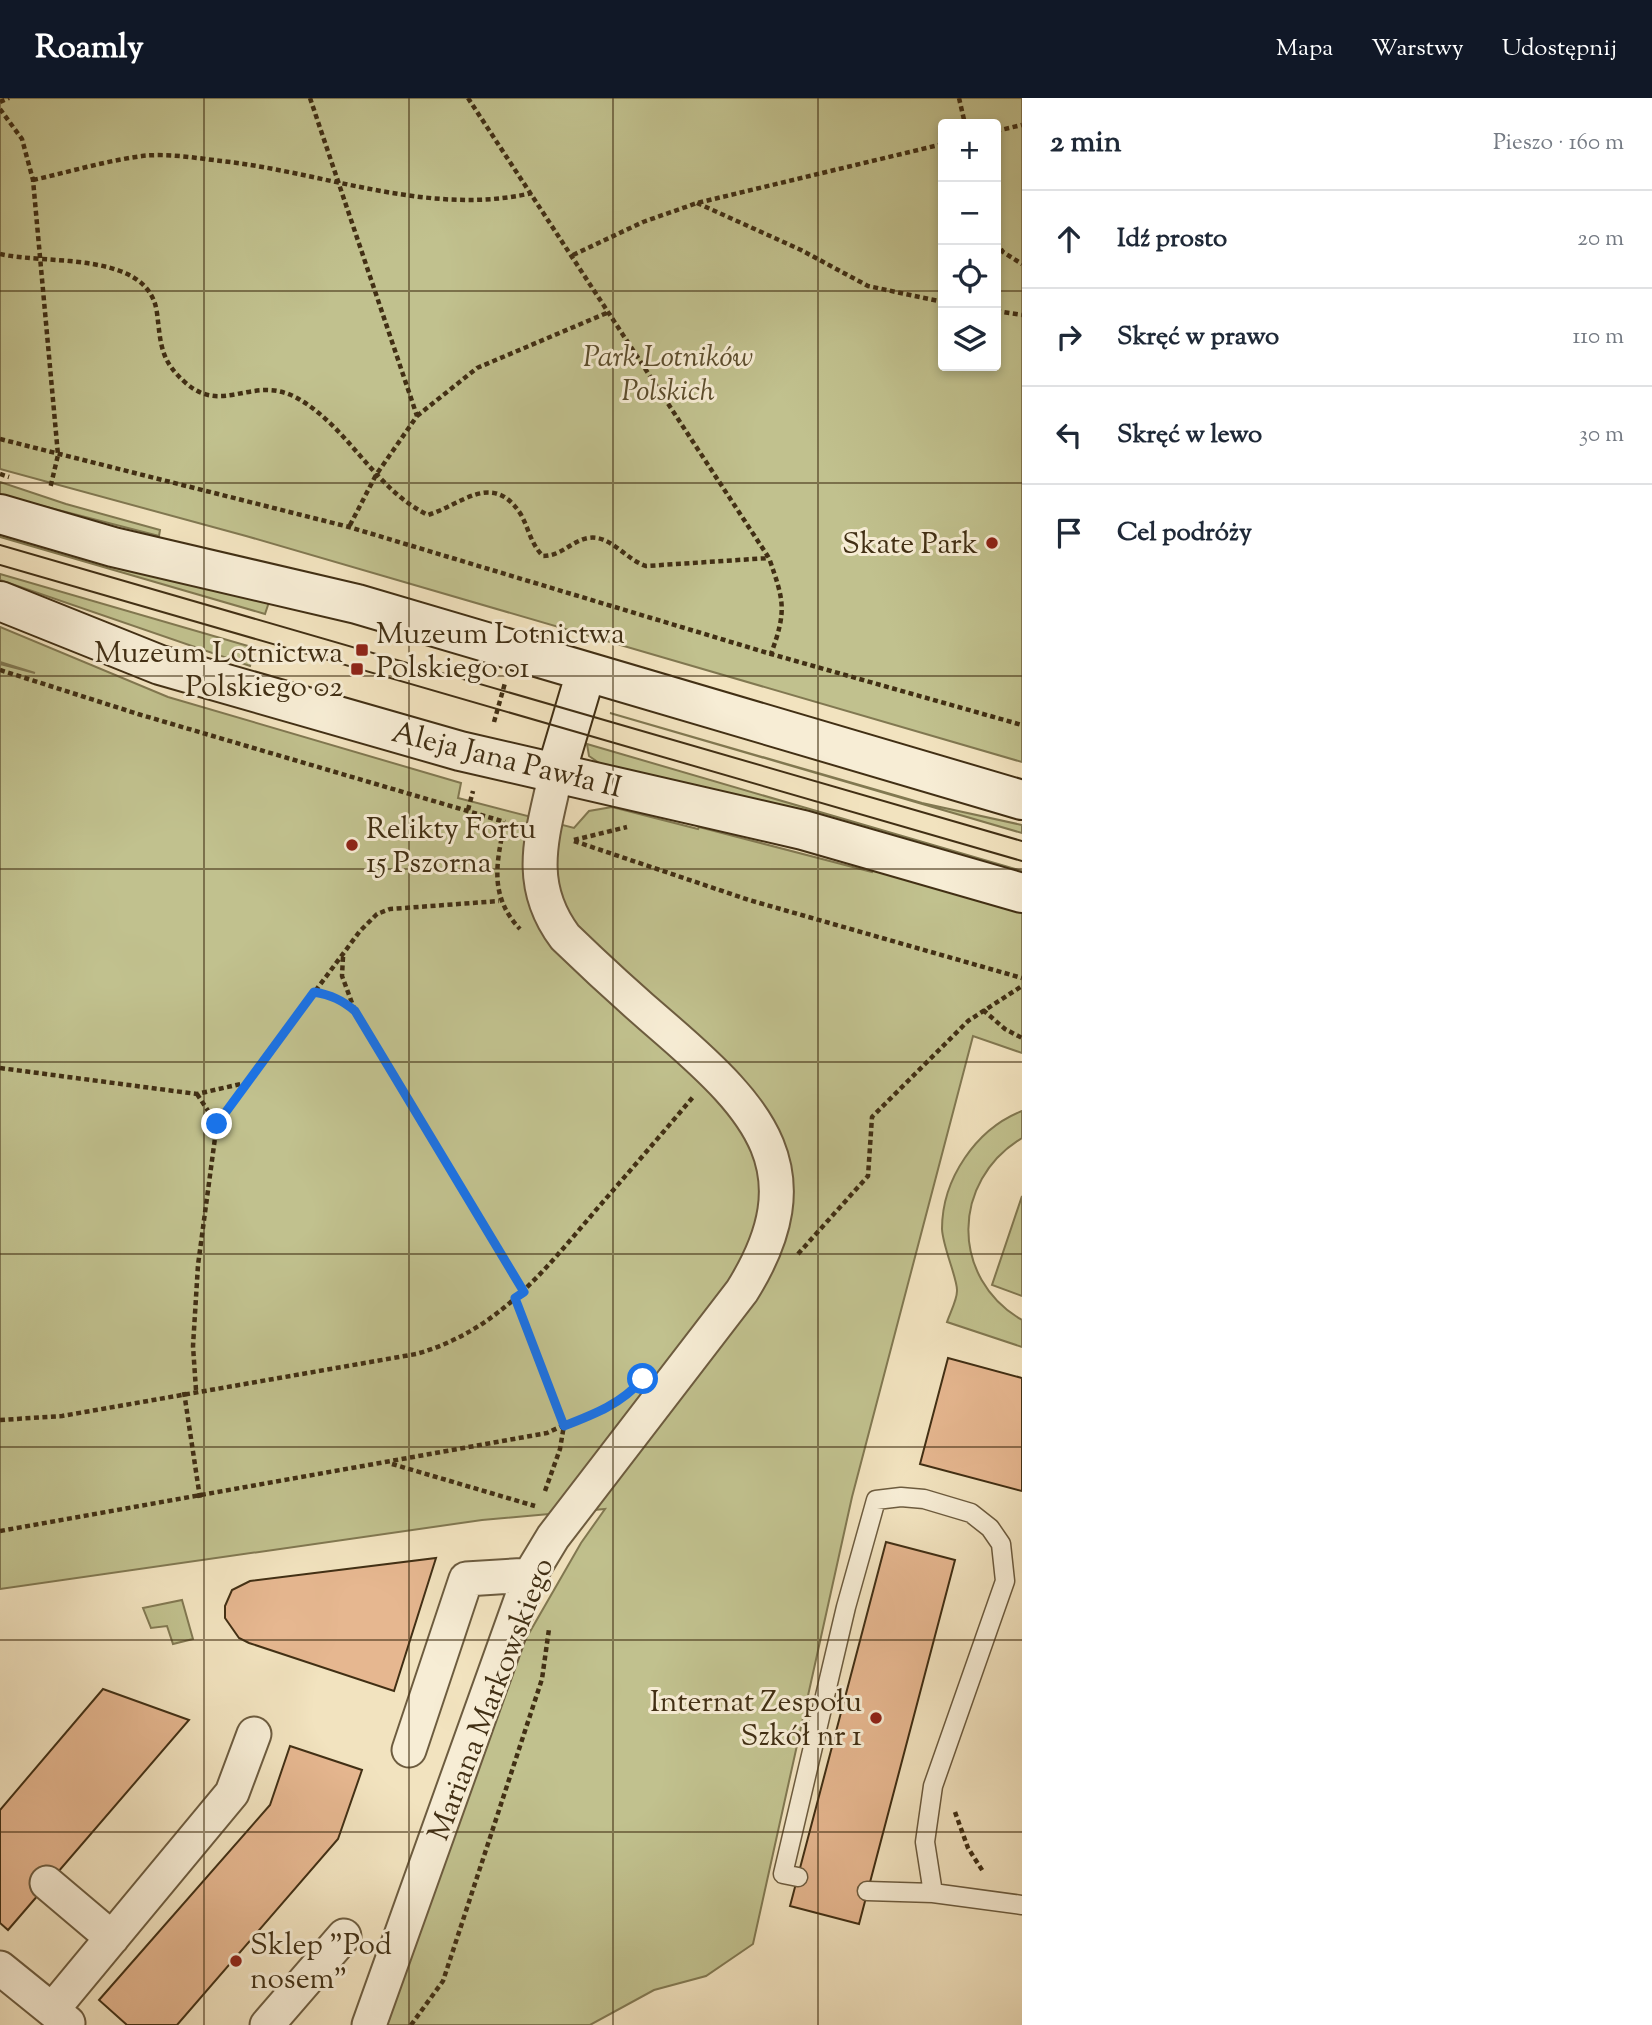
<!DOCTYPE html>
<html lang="pl">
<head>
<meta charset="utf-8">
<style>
	:root { --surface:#fff; --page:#f6f6f7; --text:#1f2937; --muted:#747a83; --line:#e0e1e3; --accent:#111827 }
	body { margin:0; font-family:"Sorts Mill Goudy",serif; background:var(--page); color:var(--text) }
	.controls { position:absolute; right:21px; top:21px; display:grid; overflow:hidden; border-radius:7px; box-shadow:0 4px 10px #0003 }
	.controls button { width:63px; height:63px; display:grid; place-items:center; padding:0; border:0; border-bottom:2px solid var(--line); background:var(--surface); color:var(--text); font:35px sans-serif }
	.stop { position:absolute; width:21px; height:21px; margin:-16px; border:5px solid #1a73e8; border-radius:50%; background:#fff }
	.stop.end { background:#1a73e8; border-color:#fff; box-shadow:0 2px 7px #0008 }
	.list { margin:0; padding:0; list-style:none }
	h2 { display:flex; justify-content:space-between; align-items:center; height:91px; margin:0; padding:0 28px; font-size:30px }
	h2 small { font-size:23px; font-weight:400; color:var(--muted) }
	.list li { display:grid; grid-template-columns:46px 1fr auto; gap:21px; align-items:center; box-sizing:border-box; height:98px; padding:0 28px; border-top:2px solid var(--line) }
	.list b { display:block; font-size:26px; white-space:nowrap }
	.list em { font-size:23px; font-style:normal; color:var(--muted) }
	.icon { flex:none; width:38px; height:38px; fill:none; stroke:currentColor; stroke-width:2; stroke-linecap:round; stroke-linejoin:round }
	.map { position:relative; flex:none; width:1022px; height:1927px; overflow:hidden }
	header { display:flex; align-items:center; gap:42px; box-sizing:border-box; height:98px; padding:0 35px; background:var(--accent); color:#fff }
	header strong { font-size:33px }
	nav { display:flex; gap:38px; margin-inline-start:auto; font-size:24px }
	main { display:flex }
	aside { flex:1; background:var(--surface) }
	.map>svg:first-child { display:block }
	.green { fill:#c1c18e; stroke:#817851; stroke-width:2; fill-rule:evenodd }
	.building { fill:#e6b790; stroke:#412f14; stroke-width:2 }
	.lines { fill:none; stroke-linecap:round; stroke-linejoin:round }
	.lane-casing { stroke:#6d5c3f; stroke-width:21 }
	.street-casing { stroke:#6d5c3f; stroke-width:37 }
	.secondary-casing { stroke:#412f14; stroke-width:42 }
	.path { stroke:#412f14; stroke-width:4.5; stroke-dasharray:5 3.5; stroke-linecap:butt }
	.lane { stroke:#f7edd5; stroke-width:18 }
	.street { stroke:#f7edd5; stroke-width:33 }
	.secondary { stroke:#f7edd5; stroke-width:38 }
	.tram { stroke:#412f14; stroke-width:2 }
	.route { stroke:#1a73e8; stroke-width:9 }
	.grid { fill:none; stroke:#412f14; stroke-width:2; stroke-opacity:0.55 }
	.poi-dot { fill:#8f2418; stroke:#f7edd5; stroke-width:2.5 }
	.labels { text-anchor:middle; stroke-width:6; stroke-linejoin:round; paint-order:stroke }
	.park-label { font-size:30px; font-style:italic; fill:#5b4c2c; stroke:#f7edd5 }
	.poi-label { font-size:30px; fill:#412f14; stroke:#f7edd5; text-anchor:end }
	.street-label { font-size:30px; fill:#412f14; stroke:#f7edd5 }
</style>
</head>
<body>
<header>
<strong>Roamly</strong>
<nav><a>Mapa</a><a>Warstwy</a><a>Udostępnij</a></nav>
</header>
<main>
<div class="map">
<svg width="1022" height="1927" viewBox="0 0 1022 1927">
	<rect width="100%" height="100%" fill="#f2e3bf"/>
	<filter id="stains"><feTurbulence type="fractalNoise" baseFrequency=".00286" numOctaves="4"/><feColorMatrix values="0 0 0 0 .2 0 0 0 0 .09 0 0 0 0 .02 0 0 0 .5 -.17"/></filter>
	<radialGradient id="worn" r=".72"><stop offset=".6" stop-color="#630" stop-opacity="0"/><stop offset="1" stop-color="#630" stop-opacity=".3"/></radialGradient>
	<path class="green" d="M0,0h1022v664l-776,-226 -246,-67zM943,26h53v242h-53z
		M0,384l66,22 94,26 -1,6 -159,-41z
		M0,434l269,70 -4,12 -265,-77z
		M0,476l255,74 -5,18 -250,-86z
		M0,529l168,70 293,86 -3,15 116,30 15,-17 23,-4 86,22 1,-2 173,45 1,-3 149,43v141l-49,-17 -121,461 -99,447 -47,32 -52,14 -64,35h-203l129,-369 65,-113 24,-34 -123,11 -482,69v-925l35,9 -35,-11z
		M610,615l312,90 100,22v8z
		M587,646l435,127v3l-417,-107 -16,-11z
		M1022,1013v27c-71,43 -72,140 0,182v27l-75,-25c3,-9 10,-22 10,-31 1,-11 -14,-43 -15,-62 0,-50 34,-100 80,-118z
		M1022,1098v100l-30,-11z
		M182,1502l11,39 -20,5 -6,-18 -16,2 -8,-20z"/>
	<path class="building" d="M948,1260l74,20v113l-102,-27z
		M948,1260l74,20v113l-102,-27z
		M886,1444l69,18 -96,364 -69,-18z
		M436,1460l-42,133 -145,-48 -10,-5 -14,-20v-12l7,-16 18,-9z
		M103,1591l86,31 -181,210 -8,-7v-113z
		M290,1648l72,24 -24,69 -161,186h-50l-28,-25 171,-195z"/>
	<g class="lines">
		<g class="lane-casing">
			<path id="lane" d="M798,1779l-15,-3 63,-267 30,-107 25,-3 23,2 47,14 19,15 11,16 4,37 -72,205 -8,56 8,51 89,12
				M867,1793l66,2"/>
		</g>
		<g class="street-casing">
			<path id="street" d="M409,1652l57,-171 64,-4
				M47,1785l65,55
				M0,1870l68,55
				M52,1912l180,-217 22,-59
				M267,1927l77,-89
				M369,1927l161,-450 23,-38 189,-246c75,-120 17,-181 -75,-261 -35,-30 -69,-61 -102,-93 -41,-55 -22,-103 -9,-164"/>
		</g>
		<g class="secondary-casing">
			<path id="secondary" d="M0,416l113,33 244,57 665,196
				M0,503l160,64 300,86 343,79 219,63
				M556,675l30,-101"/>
		</g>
		<path class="path" d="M310,0l107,318 -41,59 -27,52
			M468,0l301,460c15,43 18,52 2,96
			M959,0l6,26
			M0,4l9,-4
			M0,11l22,30 11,41 25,275 -8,34
			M996,33l26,-6
			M33,82c36,-8 72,-19 109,-24 24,-3 55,2 79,5 103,11 207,56 311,32
			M697,105l104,47 67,36 75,16
			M996,144l7,10 19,12
			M0,156c46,11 149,-4 157,59 4,32 3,48 30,71 37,31 66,-10 110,14 52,29 77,91 131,117 33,-10 64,-44 92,-2 9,15 10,30 23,43 19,0 28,-15 45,-18 22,-4 38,22 58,28l123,-8
			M573,157l70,-33 54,-19 246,-59
			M996,213l26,4
			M417,318l60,-48 132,-56
			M0,341l349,88 422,127 251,71
			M0,376l9,3
			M0,572l138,44 367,108
			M494,624l11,-39
			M468,712l5,-19
			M505,724c-9,42 -16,74 15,107
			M574,742l53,-13
			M574,743l175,59 273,78
			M343,859l-1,19 13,35 169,281
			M314,894l23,6 15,10
			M983,912l22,19 17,9
			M0,970l197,26 48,-11
			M197,996l19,29
			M798,1156l70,-78 4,-59 96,-96 54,-35
			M196,1292l-3,-44 5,-81 19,-142 143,-192 17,-17 13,-5 109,-8
			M184,1294l16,106
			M0,1322l62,-4 354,-62c82,-23 127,-82 180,-144 32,-37 65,-75 97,-113
			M392,1366l143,42
			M545,1393l15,-42 4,-24 45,-18
			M0,1433l547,-98 17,-8 -49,-127
			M955,1714l13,36 16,25
			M411,1927l32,-44 99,-302 7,-50"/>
		<use href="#lane" class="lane"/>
		<use href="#street" class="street"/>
		<use href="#secondary" class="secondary"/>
		<path class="tram" d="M0,447l1022,296
			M0,467l1022,296"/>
	</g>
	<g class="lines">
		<path class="route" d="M217,1026l97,-132c17,3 28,8 41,19l169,281 -9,6 49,128c31,-12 57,-22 79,-47"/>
	</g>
	<path class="grid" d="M204,0v1927M409,0v1927M613,0v1927M818,0v1927M0,193h943M996,193h26M0,385h1022M0,578h1022M0,771h1022M0,964h1022M0,1156h1022M0,1349h1022M0,1542h1022M0,1734h1022"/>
	<g class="poi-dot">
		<circle cx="992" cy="445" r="7"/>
		<rect x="355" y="545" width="14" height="14" rx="3.5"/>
		<rect x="350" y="564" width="14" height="14" rx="3.5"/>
		<circle cx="352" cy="747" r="7"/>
		<circle cx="876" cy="1620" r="7"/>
		<circle cx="236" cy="1863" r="7"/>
	</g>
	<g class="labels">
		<g class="park-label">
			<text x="668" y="268">Park Lotników<tspan x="668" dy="34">Polskich</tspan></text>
		</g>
		<g class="poi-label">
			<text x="978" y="455">Skate Park</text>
			<text x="376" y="545" text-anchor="start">Muzeum Lotnictwa<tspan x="376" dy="34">Polskiego 01</tspan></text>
			<text x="343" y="564">Muzeum Lotnictwa<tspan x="343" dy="34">Polskiego 02</tspan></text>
			<text x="366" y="740" text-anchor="start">Relikty Fortu<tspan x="366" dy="34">15 Pszorna</tspan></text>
			<text x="862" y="1613">Internat Zespołu<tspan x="862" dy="34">Szkół nr 1</tspan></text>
			<text x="250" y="1856" text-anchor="start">Sklep "Pod<tspan x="250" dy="34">nosem"</tspan></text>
		</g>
		<g class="street-label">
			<text transform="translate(507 661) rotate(14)" y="10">Aleja Jana Pawła II</text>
			<text transform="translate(490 1601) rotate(-69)" y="10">Mariana Markowskiego</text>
		</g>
	</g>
	<rect width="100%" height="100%" filter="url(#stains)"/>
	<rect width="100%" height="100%" fill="url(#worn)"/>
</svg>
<div class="controls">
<button>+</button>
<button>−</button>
<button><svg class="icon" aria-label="locate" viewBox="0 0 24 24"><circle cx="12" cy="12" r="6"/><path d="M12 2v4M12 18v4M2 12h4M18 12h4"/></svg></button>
<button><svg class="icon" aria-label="layers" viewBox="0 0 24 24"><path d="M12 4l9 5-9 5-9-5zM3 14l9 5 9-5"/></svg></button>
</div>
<div class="stop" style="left:643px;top:1281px"></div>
<div class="stop end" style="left:217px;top:1026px"></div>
</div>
<aside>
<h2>2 min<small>Pieszo · 160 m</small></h2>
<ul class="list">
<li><svg class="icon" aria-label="ahead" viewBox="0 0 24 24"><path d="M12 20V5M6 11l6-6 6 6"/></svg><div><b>Idź prosto</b></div><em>20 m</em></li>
<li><svg class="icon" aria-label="right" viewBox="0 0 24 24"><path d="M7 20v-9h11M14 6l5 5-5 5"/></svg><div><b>Skręć w prawo</b></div><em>110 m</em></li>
<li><svg class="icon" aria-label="left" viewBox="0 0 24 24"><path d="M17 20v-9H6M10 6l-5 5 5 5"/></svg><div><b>Skręć w lewo</b></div><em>30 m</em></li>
<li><svg class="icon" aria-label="arrive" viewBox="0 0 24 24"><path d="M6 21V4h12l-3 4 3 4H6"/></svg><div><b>Cel podróży</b></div></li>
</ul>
</aside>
</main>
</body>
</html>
